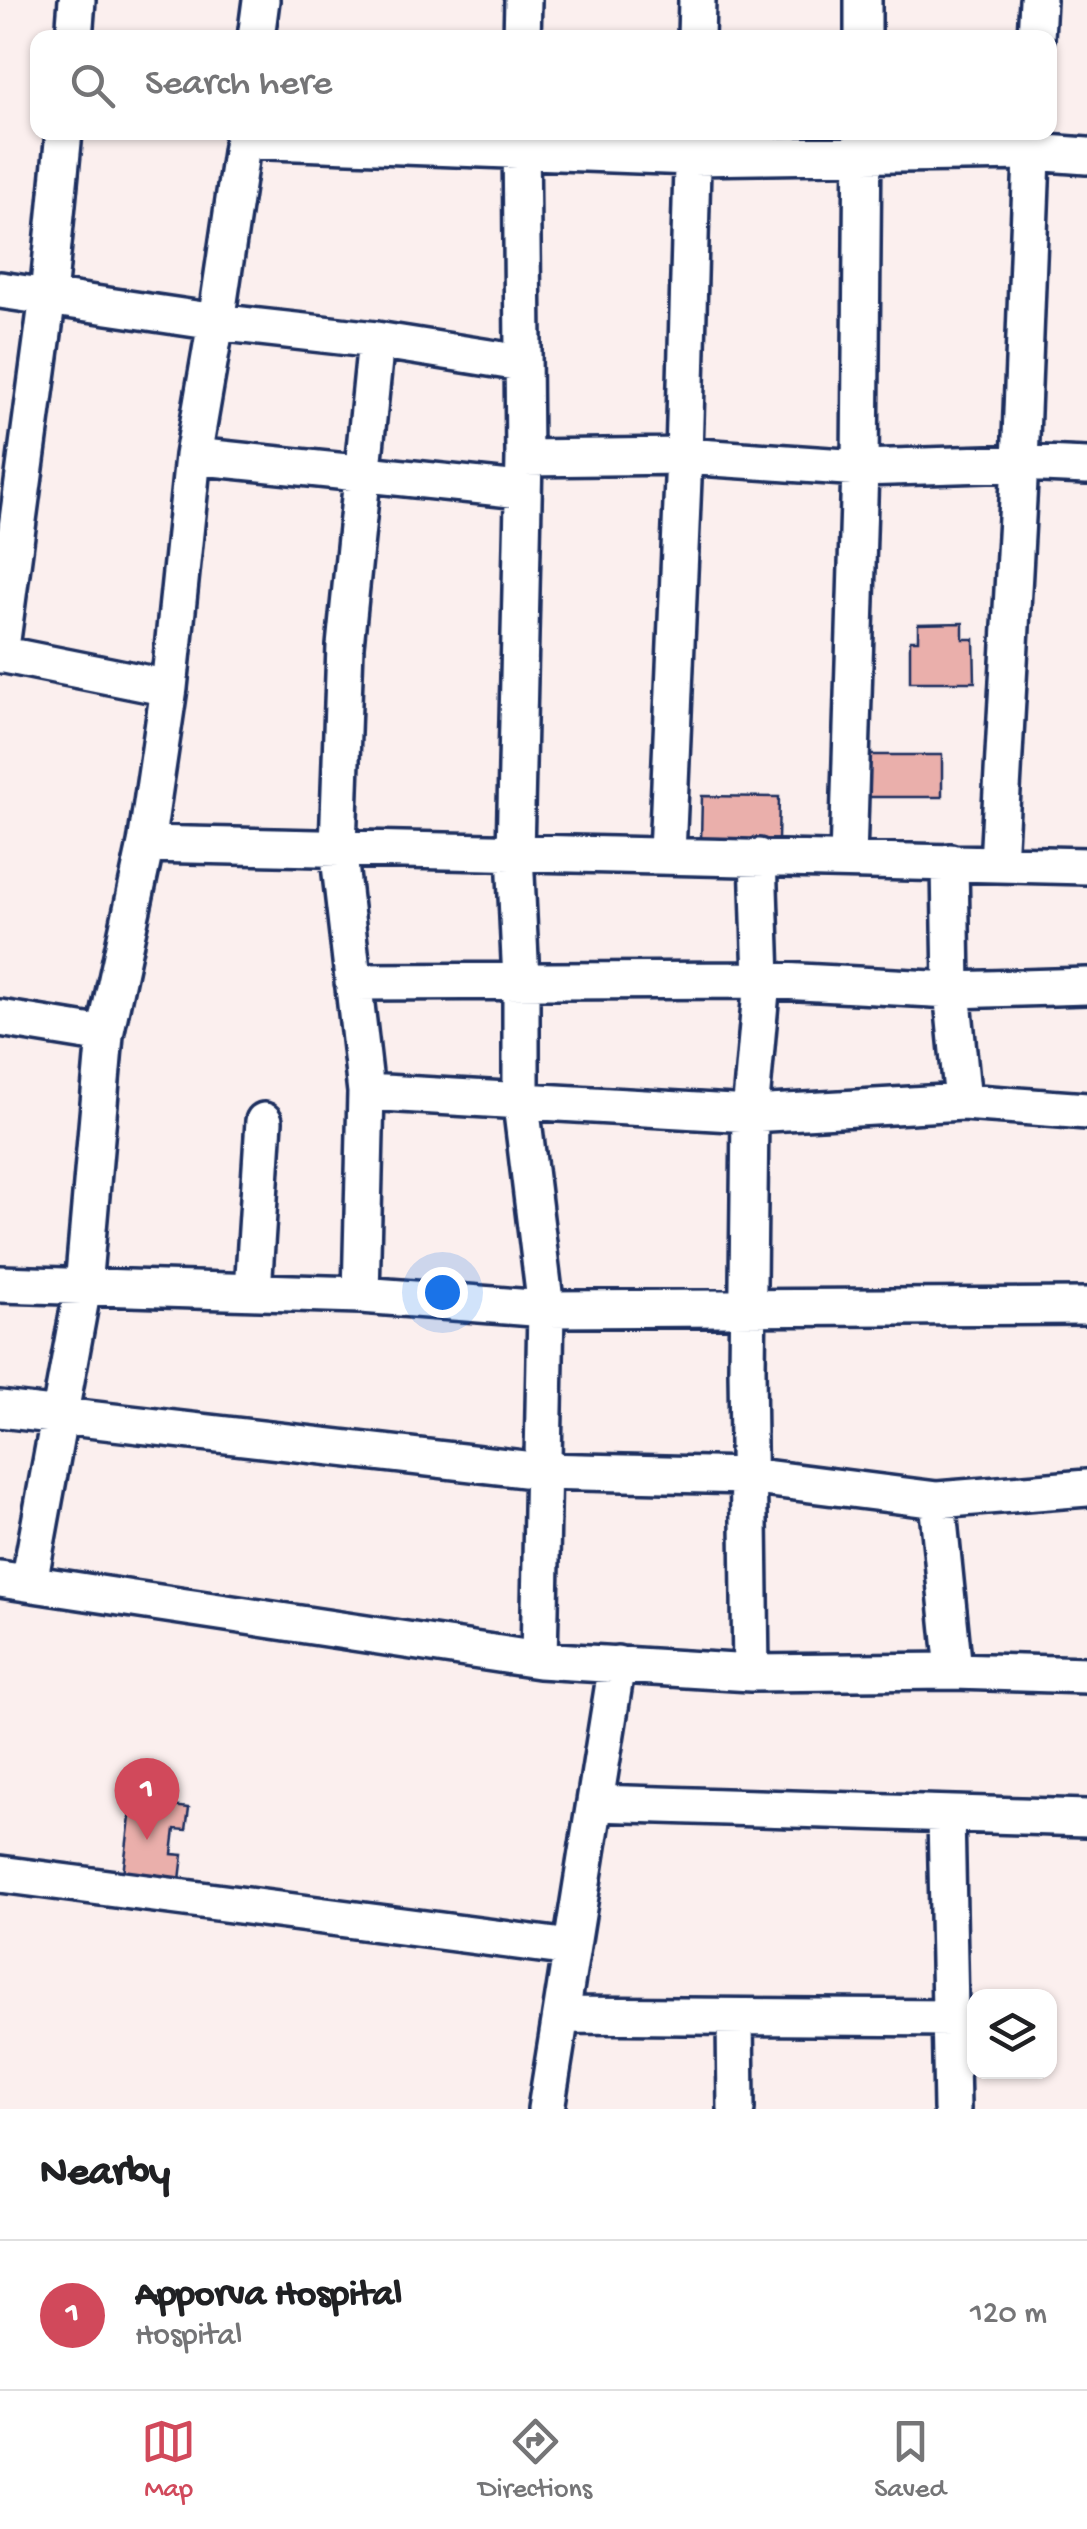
<!DOCTYPE html>
<html lang="en">
<head>
<meta charset="utf-8">
<style>
	:root { --surface:#fff; --page:#f6f6f6; --text:#202124; --muted:#757577; --line:#e0e0e0; --accent:#d1495b }
	body { margin:0; font-family:"Gochi Hand",sans-serif; background:var(--page); color:var(--text) }
	.controls { position:absolute; right:30px; bottom:30px; display:grid; overflow:hidden; border-radius:20px; box-shadow:0 2px 8px #0004 }
	.controls button { width:90px; height:90px; display:grid; place-items:center; padding:0; border:0; border-bottom:2px solid var(--line); background:var(--surface); color:var(--text); font:50px sans-serif }
	.you { position:absolute; left:442px; top:1292px; width:35px; height:35px; margin:-25px; border:8px solid #fff; border-radius:50%; background:#1a73e8; box-shadow:0 0 0 15px #1a73e833 }
	.badge { display:grid; place-items:center; width:65px; height:65px; border-radius:50%; background:var(--accent); color:#fff; font-size:32px; font-weight:700 }
	.pin { position:absolute; translate:-50% -82px; filter:drop-shadow(0 2px 5px #0008) }
	.pin::after { content:''; position:absolute; top:52px; width:35px; height:30px; background:inherit; clip-path:polygon(0 0,100% 0,50% 100%) }
	.list { margin:0; padding:0; list-style:none }
	h2 { display:flex; justify-content:space-between; align-items:center; height:130px; margin:0; padding:0 40px; font-size:42px }
	h2 small { font-size:32px; font-weight:400; color:var(--muted) }
	.list li { display:grid; grid-template-columns:65px 1fr auto; gap:30px; align-items:center; box-sizing:border-box; height:150px; padding:0 40px; border-top:2px solid var(--line) }
	.list b { display:block; font-size:38px; white-space:nowrap }
	.list p { margin:0; font-size:32px; white-space:nowrap; color:var(--muted) }
	.list em { font-size:32px; font-style:normal; color:var(--muted) }
	.icon { flex:none; width:55px; height:55px; fill:none; stroke:currentColor; stroke-width:2; stroke-linecap:round; stroke-linejoin:round }
	.map { position:relative; flex:none; width:1087px; height:2109px; overflow:hidden }
	.search { position:absolute; background:var(--surface); box-shadow:0 2px 8px #0004; left:30px; right:30px; top:30px; height:110px; display:flex; align-items:center; gap:25px; box-sizing:border-box; padding:0 35px; border-radius:20px; color:var(--muted); font-size:38px }
	.sheet { height:280px; background:var(--surface) }
	nav { display:flex; justify-content:space-around; align-items:center; box-sizing:border-box; height:140px; border-top:2px solid var(--line); background:var(--surface); font-size:28px; color:var(--muted) }
	nav a { display:grid; justify-items:center; gap:5px }
	nav .on { color:var(--accent) }
	.map>svg:first-child { display:block }
	.building { fill:#eaafab; stroke:#1b2f5e; stroke-width:2.5 }
	.lines { fill:none; stroke-linecap:round; stroke-linejoin:round }
	.street-casing { stroke:#1b2f5e; stroke-width:42 }
	.street { stroke:#fff; stroke-width:35 }
</style>
</head>
<body>
<div class="map">
<svg width="1087" height="2109" viewBox="0 0 1087 2109">
	<rect width="100%" height="100%" fill="#fbefee"/>
	<filter id="ink" filterUnits="userSpaceOnUse"><feTurbulence type="fractalNoise" baseFrequency=".01" numOctaves="2"/><feDisplacementMap in="SourceGraphic" scale="20" xChannelSelector="R" yChannelSelector="G"/><feConvolveMatrix kernelMatrix="1 2 1 2 8 2 1 2 1" color-interpolation-filters="sRGB"/></filter>
	<g filter="url(#ink)">
		<path class="building" d="M963,623v16h11l1,43h-65v-42h8v-16z
			M868,755h74v42h-74z
			M702,796l77,1 -1,44 -77,-1z
			M132,1801l57,7 -3,22 -11,-1 -3,25 11,1 -3,25 -57,-6z"/>
		<g class="lines">
			<g class="street-casing">
				<path id="street" d="M74,38l3,-38
					M256,38l5,-38
					M522,38l1,-38
					M696,38l1,-38
					M863,38v-38
					M1036,38l2,-38
					M521,132l3,326 -9,395 6,128v123l25,205 -7,351
					M243,140l449,17 340,-5 55,4
					M0,290l216,32 160,18 145,23
					M193,456l328,34
					M524,458l160,-2 176,12 160,-5 67,3
					M0,654l169,34
					M0,655l48,-359 16,-164
					M146,844l941,22
					M667,854l17,-398 9,-324
					M848,859l12,-391 3,-335
					M950,862l2,128 11,112 124,9
					M998,863l22,-400 13,-331
					M353,982l409,-2 190,10 135,-4
					M0,1018l105,17
					M366,1092l384,22 213,-12
					M0,1284l361,11 185,14 541,-3
					M253,1291l11,-170
					M361,1295l5,-203 -28,-245 7,-201 31,-306
					M0,1409l541,62 207,5 189,24 150,-12
					M937,1500l17,171
					M0,1579l539,81 212,13 203,-2 133,4
					M29,1583l54,-296 22,-252 41,-191 23,-156 24,-232 23,-134 28,-190
					M751,1673l-4,-304 3,-255 12,-134 -4,-123
					M595,1803l492,15
					M946,1815l6,294
					M0,1874l571,74
					M561,2015l391,3
					M735,2017l1,92
					M546,2109l71,-445"/>
			</g>
			<use href="#street" class="street"/>
		</g>
	</g>
</svg>
<div class="controls">
<button><svg class="icon" aria-label="layers" viewBox="0 0 24 24"><path d="M12 4l9 5-9 5-9-5zM3 14l9 5 9-5"/></svg></button>
</div>
<div class="you"></div>
<div class="pin badge" style="left:147px;top:1840px">1</div>
<div class="search"><svg class="icon" aria-label="search" viewBox="0 0 24 24"><circle cx="10" cy="10" r="6"/><path d="M15 15l6 6"/></svg>Search here</div>
</div>
<section class="sheet">
<h2>Nearby<small></small></h2>
<ul class="list">
<li><span class="badge">1</span><div><b>Apporva Hospital</b><p>Hospital</p></div><em>120 m</em></li>
</ul>
</section>
<nav>
<a class="on"><svg class="icon" aria-label="map" viewBox="0 0 24 24"><path d="M3 6l6-2 6 2 6-2v14l-6 2-6-2-6 2zM9 4v14M15 6v14"/></svg>Map</a>
<a><svg class="icon" aria-label="directions" viewBox="0 0 24 24"><path d="M12 3l9 9-9 9-9-9zM9 14v-3h6M13 9l2 2-2 2"/></svg>Directions</a>
<a><svg class="icon" aria-label="saved" viewBox="0 0 24 24"><path d="M7 4h10v16l-5-4-5 4z"/></svg>Saved</a>
</nav>
</body>
</html>
